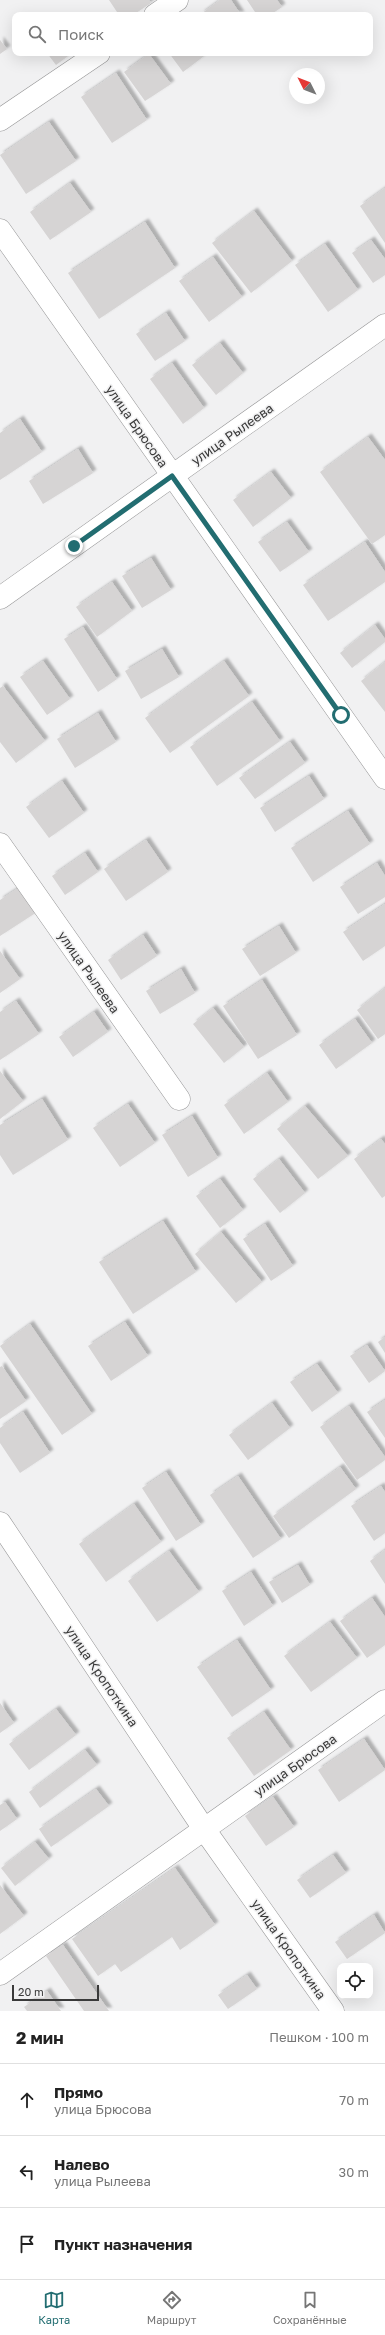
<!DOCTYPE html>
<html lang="ru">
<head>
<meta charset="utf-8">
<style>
	:root { --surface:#fff; --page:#f2f2f2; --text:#222; --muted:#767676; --line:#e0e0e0; --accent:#226d71 }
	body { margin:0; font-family:"Golos Text",sans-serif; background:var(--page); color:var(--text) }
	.controls { position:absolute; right:12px; bottom:12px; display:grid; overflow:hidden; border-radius:8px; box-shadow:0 4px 16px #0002 }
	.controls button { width:36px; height:36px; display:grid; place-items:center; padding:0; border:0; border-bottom:1px solid var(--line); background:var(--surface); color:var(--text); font:20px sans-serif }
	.compass { position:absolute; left:289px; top:68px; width:36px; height:36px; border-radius:50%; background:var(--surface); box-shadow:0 4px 16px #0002; rotate:312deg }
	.scale { position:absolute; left:12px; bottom:10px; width:87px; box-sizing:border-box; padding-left:4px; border:2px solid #3a3a3a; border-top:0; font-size:11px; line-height:14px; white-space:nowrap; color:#3a3a3a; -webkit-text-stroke:3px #f1f1f2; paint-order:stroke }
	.stop { position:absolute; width:12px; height:12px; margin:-9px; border:3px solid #226d71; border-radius:50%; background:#fff }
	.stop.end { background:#226d71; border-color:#fff; box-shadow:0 1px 4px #0008 }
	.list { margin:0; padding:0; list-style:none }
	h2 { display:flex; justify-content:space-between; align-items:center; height:52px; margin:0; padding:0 16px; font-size:17px }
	h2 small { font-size:13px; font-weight:400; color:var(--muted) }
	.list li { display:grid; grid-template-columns:26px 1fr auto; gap:12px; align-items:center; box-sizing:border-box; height:72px; padding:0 16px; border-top:1px solid var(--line) }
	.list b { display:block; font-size:15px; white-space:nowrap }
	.list p { margin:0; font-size:13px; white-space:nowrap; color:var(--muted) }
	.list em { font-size:13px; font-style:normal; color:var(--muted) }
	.icon { flex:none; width:22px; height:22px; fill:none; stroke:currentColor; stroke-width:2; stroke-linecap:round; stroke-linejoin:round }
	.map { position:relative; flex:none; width:385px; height:2011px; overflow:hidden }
	.search { position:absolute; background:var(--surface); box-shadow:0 4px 16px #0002; left:12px; right:12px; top:12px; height:44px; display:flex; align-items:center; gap:10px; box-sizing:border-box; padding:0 14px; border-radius:8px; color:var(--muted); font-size:15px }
	.sheet { height:268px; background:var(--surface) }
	nav { display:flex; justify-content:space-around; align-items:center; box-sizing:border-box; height:56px; border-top:1px solid var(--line); background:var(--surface); font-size:11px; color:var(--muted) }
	nav a { display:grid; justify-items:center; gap:2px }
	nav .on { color:var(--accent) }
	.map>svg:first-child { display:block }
	.building { fill:#d6d4d4; filter:url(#shadow) }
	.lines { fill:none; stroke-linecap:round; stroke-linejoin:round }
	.minor-casing { stroke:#969697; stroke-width:23 }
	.minor { stroke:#fff; stroke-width:22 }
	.route { stroke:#226d71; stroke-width:5 }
	.labels { text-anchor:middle; stroke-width:3; stroke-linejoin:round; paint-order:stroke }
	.street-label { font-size:13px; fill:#3a3a3a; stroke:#f1f1f2 }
</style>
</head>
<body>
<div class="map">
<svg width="385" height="2011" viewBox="0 0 385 2011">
	<defs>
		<filter id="shadow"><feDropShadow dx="3.5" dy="-3.5" stdDeviation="1" flood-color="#0004"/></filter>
	</defs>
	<rect width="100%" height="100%" fill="#f1f1f2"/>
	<path class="building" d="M109,0h40l2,3 -18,12h-14z
		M220,0h11l10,15h-39l-1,-1z
		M247,0h30l5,7 -12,8h-13z
		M0,40l7,9 -7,5z
		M47,53h25l-16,12z
		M169,53h39l-25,19z
		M149,54l22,30 -26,17 -21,-29z
		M116,73l31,47 -35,23 -31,-46z
		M49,122l27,39 -50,33 -26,-39z
		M70,183l21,29 -41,28 -20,-28z
		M385,188v55l-25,-37z
		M254,211l38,50 -41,32 -39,-50z
		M145,222l30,46 -76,51 -31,-46z
		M371,240l14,19v16l-12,8 -21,-30z
		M325,244l33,46 -30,22 -33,-47z
		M213,257l29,40 -33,25 -30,-41z
		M166,313l19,28 -30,20 -19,-27z
		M220,343l23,30 -27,22 -24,-30z
		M172,363l32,45 -21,16 -33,-45z
		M20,419l22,33 -42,28v-47z
		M368,437l17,23v75l-13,9 -52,-72z
		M78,449l15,24 -50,31 -14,-23z
		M271,472l20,26 -38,29 -20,-27z
		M287,522l22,30 -29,20 -22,-30z
		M365,542l20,30v10l-57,39 -25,-36z
		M151,558l20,32 -29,18 -20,-32z
		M112,582l20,29 -35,26 -21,-30z
		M375,625l10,14v3l-33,26 -12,-15z
		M83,627l34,52 -19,13 -34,-53z
		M162,649l17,28 -38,22 -16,-28z
		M43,661l27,38 -23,16 -27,-38z
		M224,661l25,35 -79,57 -25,-35z
		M385,662v50l-24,-31z
		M3,686l42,55 -29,22 -16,-21v-54z
		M252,702l28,39 -63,45 -27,-39z
		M98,713l18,29 -41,26 -18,-29z
		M290,742l15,21 -50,36 -16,-21z
		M309,776l15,23 -49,33 -15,-24z
		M62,781l22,32 -35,25 -23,-31z
		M348,811l22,33 -57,38 -22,-34z
		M146,840l22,32 -42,29 -22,-32z
		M85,853l13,19 -33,23 -13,-19z
		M377,863l8,13v21l-27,17 -18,-27z
		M20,887l17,25 -37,24v-36z
		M385,904v42l-22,15 -20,-29z
		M279,926l17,27 -36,23 -18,-27z
		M143,935l14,21 -36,24 -13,-20z
		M0,951l20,28 -20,14z
		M181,969l14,24 -35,21 -14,-23z
		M262,980l35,55 -39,24 -35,-53z
		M385,988v46l-7,5 -21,-29z
		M16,1001l23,33 -39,26v-48z
		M213,1008l31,39 -20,16 -31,-39z
		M94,1012l14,20 -35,25 -14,-20z
		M355,1019l17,24 -36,26 -17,-24z
		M0,1071l23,30 -23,18z
		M267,1073l21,29 -44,32 -20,-29z
		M42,1099l26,41 -55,35 -13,-20v-30z
		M128,1104l27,39 -35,24 -27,-39z
		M305,1106l43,50 -30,23 -41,-50z
		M192,1116l26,42 -30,19 -26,-42z
		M381,1139l4,5v52l-3,2 -28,-39z
		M279,1159l26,34 -25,20 -27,-34z
		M220,1179l23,31 -23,18 -24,-32z
		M163,1221l33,51 -63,42 -34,-52z
		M265,1224l28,42 -22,15 -28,-42z
		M221,1232l41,50 -26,21 -41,-49z
		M125,1322l23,34 -37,25 -23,-35z
		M30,1324l62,90 -30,21 -62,-89z
		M385,1337v16l-7,-11z
		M367,1345l18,26 -16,12 -19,-27z
		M317,1364l21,29 -26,19 -22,-30z
		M2,1366l24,35 -26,18v-52z
		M385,1400v38l-18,-26z
		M272,1403l18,25 -42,32 -19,-25z
		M349,1406l36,51v3l-28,20 -37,-53z
		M23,1412l27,41 -30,20 -20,-30v-15z
		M340,1467l16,22 -67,49 -16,-22z
		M166,1472l35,53 -25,16 -34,-53z
		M238,1476l43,63 -28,19 -43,-63z
		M381,1486l4,6v41l-11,8 -23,-35z
		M134,1504l27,38 -55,40 -27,-38z
		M385,1550v34l-15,-23z
		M169,1551l30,41 -42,30 -29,-41z
		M298,1565l12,20 -28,18 -13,-21z
		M251,1572l22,34 -29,20 -22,-35z
		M372,1598l13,19v28l-18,13 -27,-37z
		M330,1622l27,36 -46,34 -27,-36z
		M237,1640l34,50 -39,27 -35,-50z
		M0,1703l14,20 -14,10z
		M56,1709l20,26 -47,35 -20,-26z
		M264,1712l27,38 -37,26 -27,-38z
		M364,1739l21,31 -46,32 -21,-32z
		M85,1750l12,15 -57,43 -11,-16z
		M96,1789l13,17 -58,41 -12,-18z
		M273,1797l21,30 -28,19 -21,-30z
		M5,1802l12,17 -17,12v-26z
		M35,1842l14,17 -34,27 -14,-18z
		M333,1855l13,18 -36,25 -13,-18z
		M175,1868l40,57 -35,25 -8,-13 -51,35 -6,-8 -17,12 -26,-37z
		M0,1885l24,31 -24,18z
		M374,1915l11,18 -38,26 -12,-17z
		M63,1945l46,66h-25l-38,-55z
		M247,1975l10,14 -29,20 -10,-14z
		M47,1991l14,20h-34l-3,-4z"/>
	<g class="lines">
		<g class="minor-casing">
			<path id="minor" d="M155,15l22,-15
				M0,120l99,-67
				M0,230l385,548
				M0,598l385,-273
				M0,844l179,255
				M0,1523l204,306 129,182
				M0,1974l385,-273"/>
		</g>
		<use href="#minor" class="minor"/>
	</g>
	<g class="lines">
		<path class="route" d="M74,546l98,-70 169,239"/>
	</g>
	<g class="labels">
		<g class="street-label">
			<text transform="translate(137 426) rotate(55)" y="5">улица Брюсова</text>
			<text transform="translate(232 434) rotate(-35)" y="5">улица Рылеева</text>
			<text transform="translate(89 972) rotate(55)" y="5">улица Рылеева</text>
			<text transform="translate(102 1676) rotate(56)" y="5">улица Кропоткина</text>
			<text transform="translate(295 1765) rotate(-35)" y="5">улица Брюсова</text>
			<text transform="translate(289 1949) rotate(55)" y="5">улица Кропоткина</text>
		</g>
	</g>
</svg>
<div class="controls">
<button><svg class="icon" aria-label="locate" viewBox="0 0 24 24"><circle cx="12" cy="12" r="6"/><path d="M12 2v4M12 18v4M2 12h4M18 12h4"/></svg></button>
</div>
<svg class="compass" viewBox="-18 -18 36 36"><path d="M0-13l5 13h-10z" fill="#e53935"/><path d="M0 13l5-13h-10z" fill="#767676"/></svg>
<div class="scale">20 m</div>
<div class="stop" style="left:341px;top:715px"></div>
<div class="stop end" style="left:74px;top:546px"></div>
<div class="search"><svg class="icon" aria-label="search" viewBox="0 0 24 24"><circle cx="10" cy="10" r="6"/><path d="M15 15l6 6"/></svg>Поиск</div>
</div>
<section class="sheet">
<h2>2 мин<small>Пешком · 100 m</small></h2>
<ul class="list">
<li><svg class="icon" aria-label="ahead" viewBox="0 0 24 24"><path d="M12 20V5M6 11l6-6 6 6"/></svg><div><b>Прямо</b><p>улица Брюсова</p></div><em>70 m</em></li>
<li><svg class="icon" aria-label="left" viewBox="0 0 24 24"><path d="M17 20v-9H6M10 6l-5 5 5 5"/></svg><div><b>Налево</b><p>улица Рылеева</p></div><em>30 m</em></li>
<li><svg class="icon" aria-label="arrive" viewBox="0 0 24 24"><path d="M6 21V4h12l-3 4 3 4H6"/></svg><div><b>Пункт назначения</b></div></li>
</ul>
</section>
<nav>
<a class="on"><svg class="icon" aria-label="map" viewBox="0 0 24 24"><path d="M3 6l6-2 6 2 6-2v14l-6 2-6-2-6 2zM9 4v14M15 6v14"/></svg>Карта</a>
<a><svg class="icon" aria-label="directions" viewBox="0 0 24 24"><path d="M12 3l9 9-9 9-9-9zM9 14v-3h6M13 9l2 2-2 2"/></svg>Маршрут</a>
<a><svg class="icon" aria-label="saved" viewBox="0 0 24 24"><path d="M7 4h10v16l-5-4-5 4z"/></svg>Сохранённые</a>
</nav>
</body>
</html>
